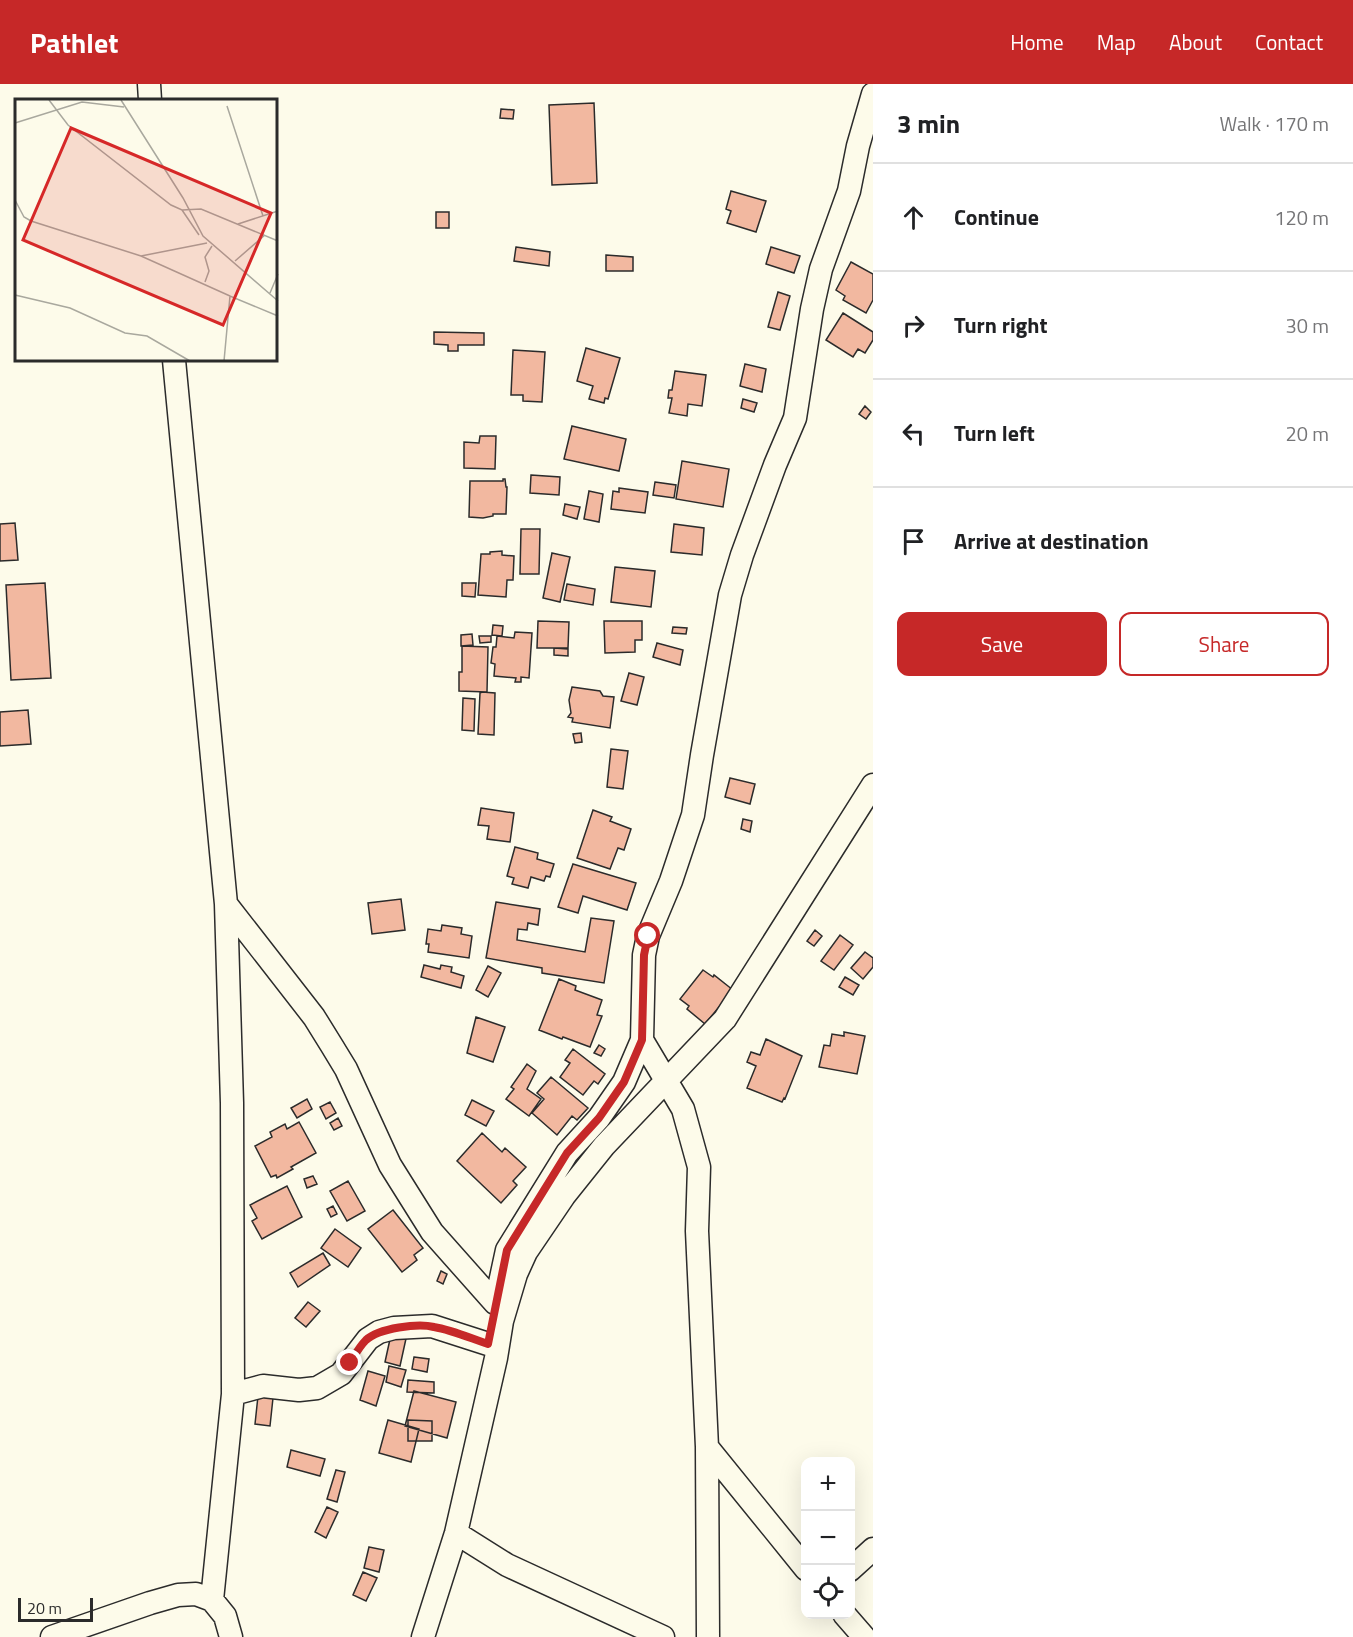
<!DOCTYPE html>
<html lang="en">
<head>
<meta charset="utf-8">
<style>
	:root { --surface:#fff; --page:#f6f6f6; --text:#202124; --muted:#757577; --line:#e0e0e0; --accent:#c62828 }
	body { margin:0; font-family:"Titillium Web",sans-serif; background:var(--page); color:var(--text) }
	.controls { position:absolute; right:18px; bottom:18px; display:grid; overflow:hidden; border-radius:12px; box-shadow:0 6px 24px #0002 }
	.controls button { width:54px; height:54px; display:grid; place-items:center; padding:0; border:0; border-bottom:2px solid var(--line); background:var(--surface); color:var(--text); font:30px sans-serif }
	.scale { position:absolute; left:18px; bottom:15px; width:75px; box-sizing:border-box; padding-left:6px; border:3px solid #2b2b2b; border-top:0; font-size:16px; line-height:21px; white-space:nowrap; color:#2b2b2b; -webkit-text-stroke:4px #fdfbea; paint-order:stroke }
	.stop { position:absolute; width:18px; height:18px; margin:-14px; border:4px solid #c62828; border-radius:50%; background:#fff }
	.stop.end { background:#c62828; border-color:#fff; box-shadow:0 2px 6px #0008 }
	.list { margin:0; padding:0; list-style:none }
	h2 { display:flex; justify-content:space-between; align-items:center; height:78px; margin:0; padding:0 24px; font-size:26px }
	h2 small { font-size:20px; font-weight:400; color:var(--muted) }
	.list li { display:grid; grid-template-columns:39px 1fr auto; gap:18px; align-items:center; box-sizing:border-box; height:108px; padding:0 24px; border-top:2px solid var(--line) }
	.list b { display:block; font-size:22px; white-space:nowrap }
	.list em { font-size:20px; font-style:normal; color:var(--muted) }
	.actions { display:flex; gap:12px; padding:18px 24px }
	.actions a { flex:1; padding:14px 0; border:2px solid var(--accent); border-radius:12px; text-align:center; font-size:21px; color:var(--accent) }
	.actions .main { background:var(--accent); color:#fff }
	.icon { flex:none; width:33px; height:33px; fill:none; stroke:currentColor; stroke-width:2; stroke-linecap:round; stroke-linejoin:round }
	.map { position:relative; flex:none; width:873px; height:1553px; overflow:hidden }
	header { display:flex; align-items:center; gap:36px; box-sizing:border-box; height:84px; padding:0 30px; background:var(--accent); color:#fff }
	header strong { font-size:28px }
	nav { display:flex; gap:33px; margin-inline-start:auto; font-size:21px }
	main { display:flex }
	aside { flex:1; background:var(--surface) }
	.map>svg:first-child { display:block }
	.building { fill:#f2b8a0; stroke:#2b2b2b; stroke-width:1.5 }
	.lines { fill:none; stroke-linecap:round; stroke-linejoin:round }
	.street-casing { stroke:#2b2b2b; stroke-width:25 }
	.street { stroke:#fdfbea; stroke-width:22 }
	.route { stroke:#c62828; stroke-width:8 }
	.inset-road { fill:none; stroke:#a9a89e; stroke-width:1.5 }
	.view { fill:#d62828; fill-opacity:0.15; stroke:#d62828; stroke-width:3 }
	.inset-edge { fill:none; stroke:#2b2b2b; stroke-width:3 }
</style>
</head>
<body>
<header>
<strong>Pathlet</strong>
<nav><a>Home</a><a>Map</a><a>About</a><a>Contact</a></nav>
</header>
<main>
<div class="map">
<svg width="873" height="1553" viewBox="0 0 873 1553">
	<rect width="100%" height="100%" fill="#fdfbea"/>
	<path class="building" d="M594,19l3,80 -45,2 -3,-80z
		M501,25l13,1 -1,9 -13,-1z
		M731,107l35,10 -10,31 -29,-9 4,-12 -5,-2z
		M436,128h13v16h-13z
		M516,163l34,5 -1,14 -35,-5z
		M771,163l29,9 -6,17 -28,-9z
		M606,171l27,2v14h-27z
		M851,178l22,12v26l-7,13 -23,-13 2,-4 -9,-6z
		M778,208l12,4 -10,34 -12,-3z
		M843,229l30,19v8l-8,13 -7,-4 -5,8 -27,-17z
		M434,248l50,1v12h-26v6h-10v-6l-14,-1z
		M586,264l34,10 -12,41 -3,-1 -1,5 -15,-4 4,-13 -16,-5z
		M513,266l32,2 -3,50 -19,-1v-6h-12z
		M745,280l21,5 -4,23 -22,-6z
		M675,287l31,4 -4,31 -14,-2 -1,12 -18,-3 3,-15h-4l1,-8h3z
		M743,315l14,4 -3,9 -13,-4z
		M865,322l6,6 -5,7 -7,-5z
		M572,342l54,13 -7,32 -55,-12z
		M480,352h16l-1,33 -31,-1v-26l15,1z
		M682,377l47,8 -6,38 -47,-8z
		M531,391l29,2 -1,18 -29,-2z
		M503,395h2l1,8h1l-1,27h-13v2l-10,2 -14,-1 1,-36h33z
		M655,398l21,3 -2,13 -21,-3z
		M619,404l29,4 -3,21 -34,-4 2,-18 6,1z
		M589,407l14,3 -4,28 -15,-3z
		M565,420l15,3 -3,12 -14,-4z
		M15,439l3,37 -18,1v-37z
		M674,440l30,4 -2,27 -31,-3z
		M521,445h19l-1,45h-19z
		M502,467v4l12,1 -1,24h-6l-1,17 -28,-2 3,-41h9v-2z
		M552,469l18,4 -10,45 -17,-4z
		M615,483l40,4 -4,36 -40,-5z
		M45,499l6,95 -40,2 -5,-95z
		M462,499h14l-1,14 -13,-1z
		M567,500l28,5 -2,16 -29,-5z
		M538,537l31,1 -1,26h-31z
		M604,537h38v19h-7v12l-30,1z
		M493,541l10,1 -1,10 -10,-1z
		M673,543l14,1 -1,6 -14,-1z
		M515,548l17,1 -3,45 -8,-1v5h-6l1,-4 -22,-2 1,-12 -4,-1 2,-16h3l1,-11 17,2z
		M472,550l1,11 -12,1v-11z
		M479,552h12v6l-11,1z
		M657,559l26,7 -3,15 -27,-8z
		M462,562l26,1 -1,45 -28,-1v-19h3z
		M554,564l14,1v7l-14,-1z
		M629,589l15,4 -7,28 -16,-4z
		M572,603l28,4 3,5 11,1 -4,31 -38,-6 1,-4 -5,-1 3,-4 -2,-13z
		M482,608l13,1 -1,42 -16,-1 2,-41z
		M463,614l12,1 -1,32 -12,-1z
		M28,626l3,34 -31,2v-34z
		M581,649l1,9 -7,1 -2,-9z
		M611,665l17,2 -5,38 -16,-2z
		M730,694l25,6 -5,20 -25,-7z
		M481,724l33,5 -4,29 -23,-3 2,-13 -11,-1z
		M593,726l19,7 -2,4 21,8 -7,21 -6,-2 -8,21 -33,-11z
		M743,735l9,2 -2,11 -9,-3z
		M515,763l23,6 -1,6 17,5 -4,13 -4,-1 -2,5 -13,-4 -3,11 -16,-4 2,-6 -7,-2z
		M573,780l63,19 -9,27 -44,-14 -5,17 -20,-6z
		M401,815l4,31 -33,4 -4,-31z
		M496,818l44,7 -2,16 -10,-2 -1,7 -9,-1 -1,11 68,12 6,-34 23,3 -10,62 -62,-10v-5l-56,-10z
		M442,841l20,3 -1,6 11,2 -3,22 -41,-6 1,-8h-3l2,-15 13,2z
		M815,846l7,6 -8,10 -7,-5z
		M840,851l13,10 -19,25 -13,-9z
		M865,868l8,6v9l-10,12 -12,-11z
		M424,881l16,4 1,-4 11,2 -1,5 13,4 -3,12 -40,-11z
		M488,882l13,7 -13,24 -12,-7z
		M703,886l10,7 1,-2 19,15 -28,34 -18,-15 2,-3 -9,-7z
		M845,893l14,8 -6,10 -14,-8z
		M559,895l17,7 -1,4 27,10 -5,15 5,1 -12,31 -27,-10 -1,2 -23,-9z
		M476,933l29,10 -12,35 -26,-9z
		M844,948l21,4 -8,38 -38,-7 5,-22 6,1 2,-12 12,2z
		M766,955l36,17 -17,43 -1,-1 -2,4 -35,-14 9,-22 -9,-4 4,-10 9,3z
		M599,961l6,4 -4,7 -7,-3z
		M573,965l32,25 -7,10 -4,-3 -11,14 -23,-18 10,-14 -5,-3z
		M527,980l9,7 -9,18 14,10 -12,17 -23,-17 8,-10 -3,-2z
		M551,993l37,31 -11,12 -5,-4 -15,19 -25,-22 12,-14 -7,-6z
		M307,1015l5,10 -15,9 -6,-10z
		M472,1016l22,11 -8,15 -21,-11z
		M330,1018l6,11 -10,6 -6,-12z
		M338,1034l4,8 -8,4 -4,-7z
		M299,1038l17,31 -25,14 2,2 -16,9 -1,-3 -5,2 -16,-31 17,-9 -2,-5 15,-8 2,5z
		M482,1049l20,19 3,-4 21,19 -13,14 4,4 -16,18 -44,-42z
		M313,1092l4,8 -10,4 -3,-9z
		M348,1097l17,30 -18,10 -17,-30z
		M287,1102l15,31 -40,22 -10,-18 5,-3 -7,-13z
		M333,1122l4,8 -6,3 -4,-8z
		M393,1126l30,38 -9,7 3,5 -15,12 -34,-43z
		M335,1145l26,19 -13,19 -27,-19z
		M323,1169l7,12 -32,22 -8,-14z
		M441,1187l6,3 -4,10 -6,-3z
		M308,1218l12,9 -14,16 -11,-9z
		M392,1246l15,4 -7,32 -15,-4z
		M414,1273l15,2 -2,13 -15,-3z
		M389,1282l17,4 -5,17 -15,-5z
		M368,1287l17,5 -9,30 -16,-6z
		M408,1296l26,2v11l-27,-1z
		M414,1307l42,11 -9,36 -42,-12z
		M258,1312l15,2 -3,28 -15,-2z
		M388,1336l31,9 -8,33 -32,-9z
		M408,1336l24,1v20h-24z
		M291,1366l34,9 -5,17 -33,-9z
		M336,1386l9,2 -8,30 -10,-3z
		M327,1423l11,5 -12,26 -11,-6z
		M369,1463l15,3 -5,22 -15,-4z
		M363,1488l14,6 -11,23 -13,-6z"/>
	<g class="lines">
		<g class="street-casing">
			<path id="street" d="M149,0l1,16
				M174,276l52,544 6,199 1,291 -21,206
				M226,820l88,113 18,29 14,23 44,96 42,67 63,71
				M498,1208l9,-42 60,-97 32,-35 25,-36 18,-42
				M233,1310l30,-8 36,4 18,-2 24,-14 27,-35 11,-7 15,-4 38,-2 56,18
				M707,1363l99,122
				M456,1449l51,32 156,72
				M850,1486l23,-21
				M844,1530l20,23
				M52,1553l98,-34 28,-8 18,-1 16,6 13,16 6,21
				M423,1553l33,-104 40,-175 6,-37 14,-47 10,-22 38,-56 40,-50 121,-127 148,-234
				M708,1553l-1,-190 -10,-216 2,-64 -16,-58 -41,-69 2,-85 4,-19 23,-55 22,-66 9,-60 28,-160 12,-40 33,-90 20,-47 17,-109 9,-40 28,-78 9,-45 15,-52"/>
		</g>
		<use href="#street" class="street"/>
	</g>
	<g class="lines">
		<path class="route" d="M350,1279c5,-8 9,-16 16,-23 13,-12 52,-17 68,-13 18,3 36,11 54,17l19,-94 60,-97 32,-35 25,-36 18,-42 2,-85 4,-19"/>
	</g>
	<g transform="translate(15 15)">
		<rect width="262" height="262" fill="#fdfbea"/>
		<path class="inset-road" d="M34,1l19,25 103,80 11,5 19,-1 77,32M106,1l62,98 20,38 75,65M212,7l36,110M0,24l67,-21 42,5M0,101l9,17 7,4 110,35 89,40M167,111l17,25M223,125l40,-13M126,157l66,-13M220,162l30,-26M190,183l4,-11 -4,-14 7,-11M255,194l8,-19M0,196l55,13 55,25 22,3 43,25M209,262l6,-65 48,20"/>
		<path class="view" d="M56,29l200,85 -48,112 -200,-85z"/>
		<rect width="262" height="262" class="inset-edge"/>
	</g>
</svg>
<div class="controls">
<button>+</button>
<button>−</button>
<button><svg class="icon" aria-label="locate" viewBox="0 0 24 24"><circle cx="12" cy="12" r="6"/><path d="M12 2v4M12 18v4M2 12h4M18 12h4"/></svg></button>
</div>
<div class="scale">20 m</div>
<div class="stop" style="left:648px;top:852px"></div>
<div class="stop end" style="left:350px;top:1279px"></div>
</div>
<aside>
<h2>3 min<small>Walk · 170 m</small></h2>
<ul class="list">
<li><svg class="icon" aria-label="ahead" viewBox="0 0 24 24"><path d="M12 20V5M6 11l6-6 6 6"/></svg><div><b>Continue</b></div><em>120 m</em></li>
<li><svg class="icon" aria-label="right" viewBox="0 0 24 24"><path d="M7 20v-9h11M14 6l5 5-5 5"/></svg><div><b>Turn right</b></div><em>30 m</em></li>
<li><svg class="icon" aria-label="left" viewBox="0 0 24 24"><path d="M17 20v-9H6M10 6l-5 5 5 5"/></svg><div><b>Turn left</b></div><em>20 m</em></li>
<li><svg class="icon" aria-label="arrive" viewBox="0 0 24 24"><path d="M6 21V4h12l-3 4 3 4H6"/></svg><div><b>Arrive at destination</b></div></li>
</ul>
<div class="actions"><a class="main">Save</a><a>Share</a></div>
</aside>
</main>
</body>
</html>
